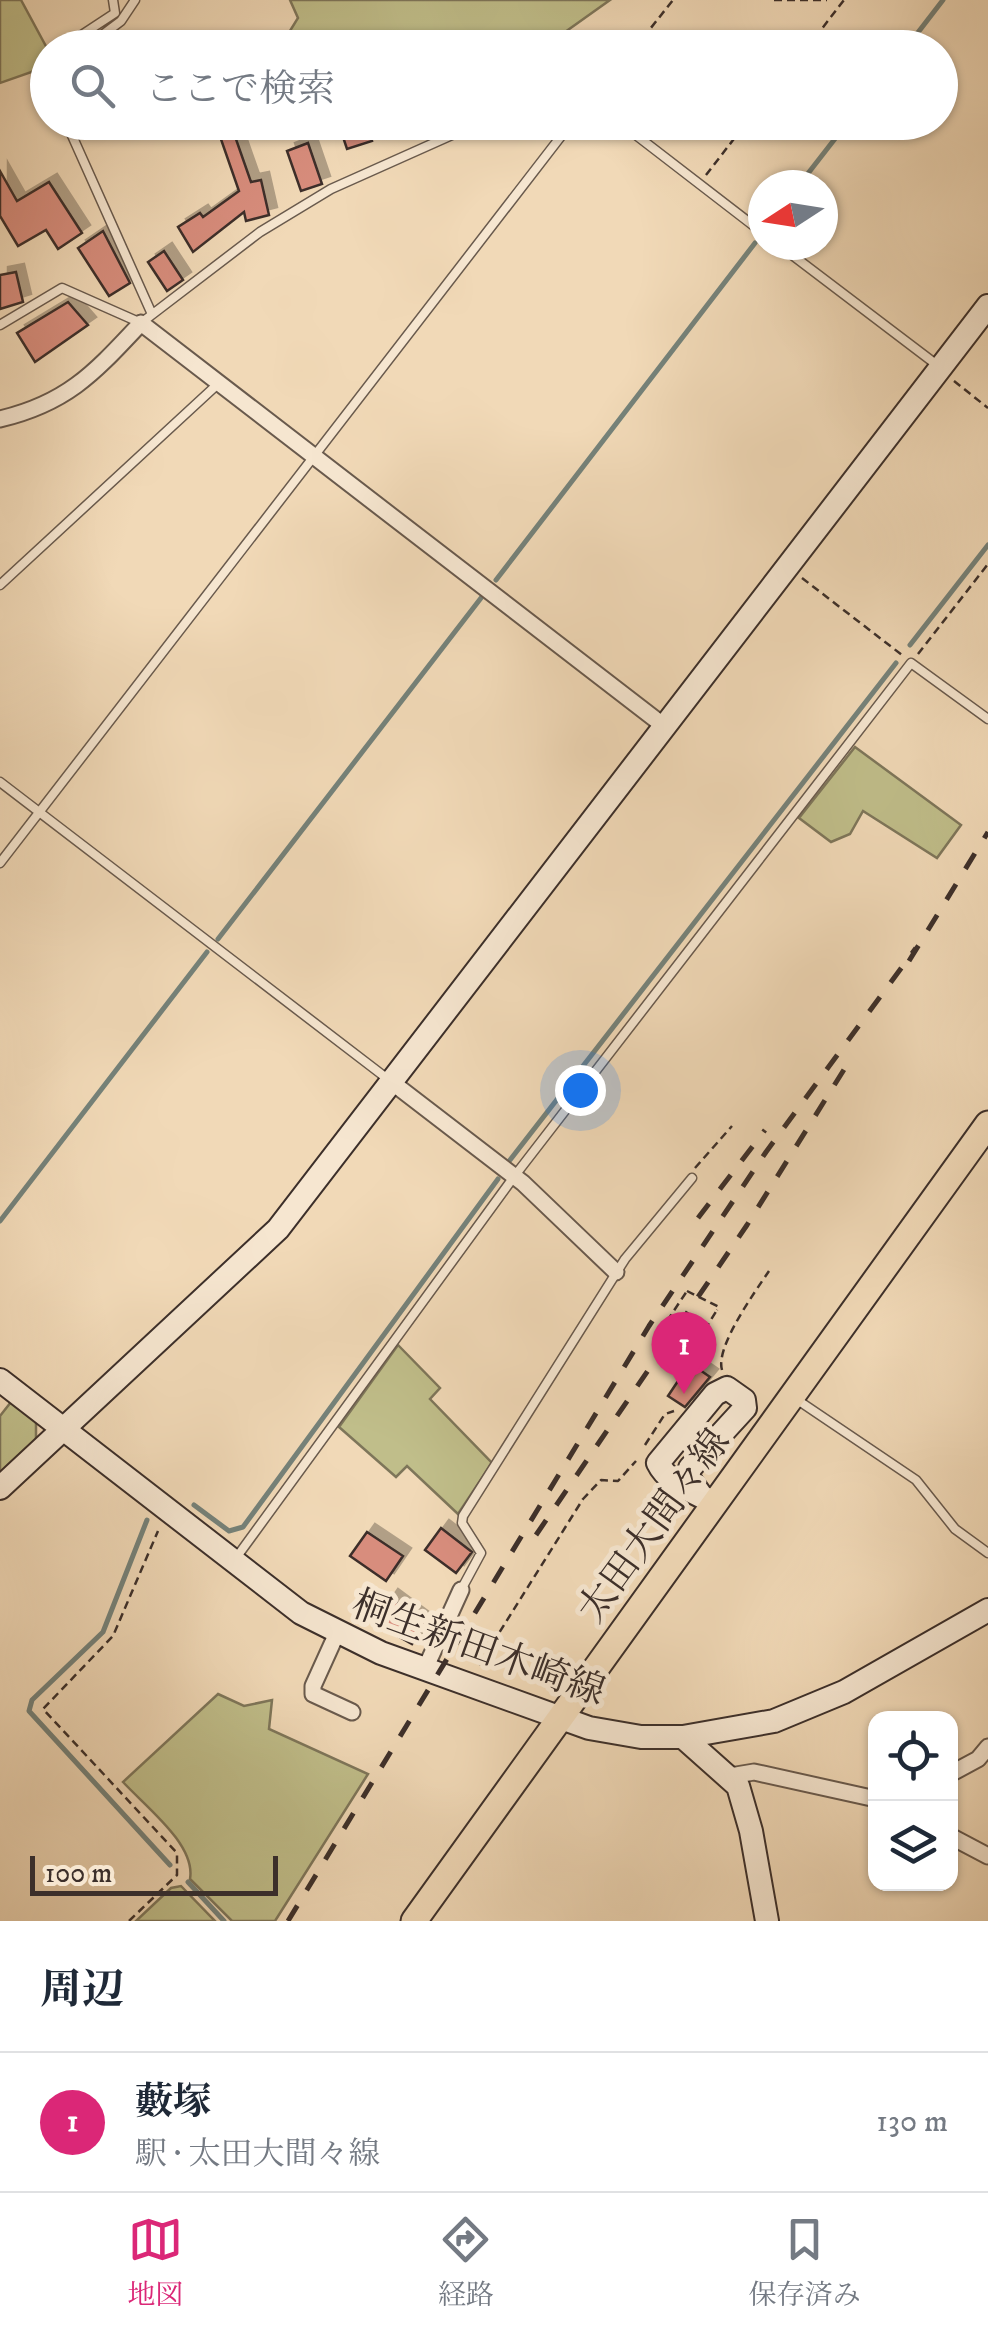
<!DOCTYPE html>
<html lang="ja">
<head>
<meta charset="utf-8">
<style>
	:root { --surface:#fff; --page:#f6f6f7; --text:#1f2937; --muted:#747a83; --line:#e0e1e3; --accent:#db2777 }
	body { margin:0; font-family:"IM FELL DW Pica","Noto Serif JP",serif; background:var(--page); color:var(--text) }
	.controls { position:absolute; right:30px; bottom:30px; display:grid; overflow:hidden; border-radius:20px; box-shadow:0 2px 8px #0004 }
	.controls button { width:90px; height:90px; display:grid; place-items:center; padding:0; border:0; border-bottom:2px solid var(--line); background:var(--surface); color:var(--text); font:50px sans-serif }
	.compass { position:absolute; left:748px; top:170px; width:90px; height:90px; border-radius:50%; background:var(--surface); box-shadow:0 2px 8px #0004; rotate:258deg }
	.scale { position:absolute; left:30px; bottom:25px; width:248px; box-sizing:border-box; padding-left:10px; border:5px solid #3c2f2a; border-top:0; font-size:28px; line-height:35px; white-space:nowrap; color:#3c2f2a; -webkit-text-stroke:8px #f6e6d0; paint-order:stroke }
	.you { position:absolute; left:580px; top:1090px; width:35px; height:35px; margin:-25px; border:8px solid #fff; border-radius:50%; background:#1a73e8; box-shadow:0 0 0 15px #1a73e833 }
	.badge { display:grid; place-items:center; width:65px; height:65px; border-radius:50%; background:var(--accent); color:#fff; font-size:32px; font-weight:700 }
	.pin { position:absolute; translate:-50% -82px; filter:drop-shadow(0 2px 5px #0008) }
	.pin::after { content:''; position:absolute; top:52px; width:35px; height:30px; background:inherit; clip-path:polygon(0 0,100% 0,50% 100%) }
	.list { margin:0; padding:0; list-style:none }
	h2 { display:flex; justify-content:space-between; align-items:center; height:130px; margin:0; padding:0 40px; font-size:42px }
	h2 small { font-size:32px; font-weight:400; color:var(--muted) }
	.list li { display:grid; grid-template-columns:65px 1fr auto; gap:30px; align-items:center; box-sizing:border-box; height:140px; padding:0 40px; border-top:2px solid var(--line) }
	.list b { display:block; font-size:38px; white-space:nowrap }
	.list p { margin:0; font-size:32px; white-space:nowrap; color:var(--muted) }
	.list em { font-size:32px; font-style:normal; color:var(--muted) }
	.icon { flex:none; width:55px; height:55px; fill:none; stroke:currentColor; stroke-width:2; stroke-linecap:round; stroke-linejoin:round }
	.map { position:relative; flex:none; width:988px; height:1921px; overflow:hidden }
	.search { position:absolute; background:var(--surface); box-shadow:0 2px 8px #0004; left:30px; right:30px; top:30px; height:110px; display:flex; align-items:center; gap:25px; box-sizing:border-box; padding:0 35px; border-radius:55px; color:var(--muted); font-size:38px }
	.sheet { height:270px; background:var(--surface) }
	nav { display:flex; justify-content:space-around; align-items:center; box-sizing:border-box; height:140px; border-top:2px solid var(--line); background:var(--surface); font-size:28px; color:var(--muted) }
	nav a { display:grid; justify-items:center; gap:5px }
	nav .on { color:var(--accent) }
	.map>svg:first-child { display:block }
	.green { fill:#c0be8a; stroke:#7e765a; stroke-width:2.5 }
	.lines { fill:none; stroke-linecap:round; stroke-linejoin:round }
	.stream { stroke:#75827a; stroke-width:5 }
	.building { fill:#d88d7d; stroke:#3c2f2a; stroke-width:2.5; filter:url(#shadow) }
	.lane-casing { stroke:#695a4d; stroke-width:11 }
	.street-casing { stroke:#695a4d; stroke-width:19 }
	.secondary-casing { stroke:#3c2f2a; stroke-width:26 }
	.primary-casing { stroke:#3c2f2a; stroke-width:29 }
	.path { stroke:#3c2f2a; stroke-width:2.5; stroke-dasharray:8 5; stroke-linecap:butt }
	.lane { stroke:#f6e6d0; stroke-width:8 }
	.street { stroke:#f6e6d0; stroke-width:15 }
	.secondary { stroke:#f6e6d0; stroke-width:22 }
	.primary { stroke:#f1d9b7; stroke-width:25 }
	.rail { stroke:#3c2f2a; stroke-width:5; stroke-dasharray:18 18; stroke-linecap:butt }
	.path-bridge { stroke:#3c2f2a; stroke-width:2.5; stroke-dasharray:8 5; stroke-linecap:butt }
	.labels { text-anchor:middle; stroke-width:10; stroke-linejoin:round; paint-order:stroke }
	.street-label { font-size:38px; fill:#3c2f2a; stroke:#f6e6d0 }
</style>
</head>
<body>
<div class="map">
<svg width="988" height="1921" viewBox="0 0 988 1921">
	<defs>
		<filter id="shadow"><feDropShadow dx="8" dy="-8" stdDeviation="0" flood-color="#0004"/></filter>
	</defs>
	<rect width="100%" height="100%" fill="#f1d9b7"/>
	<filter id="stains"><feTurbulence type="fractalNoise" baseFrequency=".002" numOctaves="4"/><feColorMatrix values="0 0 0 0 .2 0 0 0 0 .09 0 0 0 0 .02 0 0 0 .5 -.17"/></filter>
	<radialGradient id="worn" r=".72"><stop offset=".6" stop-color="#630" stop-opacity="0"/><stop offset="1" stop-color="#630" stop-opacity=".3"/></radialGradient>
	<path class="green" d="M0,0h21l27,50 -8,19 -40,14z
		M290,0h320l-66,47h-264l18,-29z
		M855,747l106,78 -24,33 -74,-47 -13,23 -19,8 -32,-24z
		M398,1345l42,43 -10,11 62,64 -34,51 -51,-48 -11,11 -57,-50z
		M11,1402l25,18v20l-36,35v-59z
		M218,1694l26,12 28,-6 -3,29 99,45 -93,147h-43l-42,-42c6,-34 -43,-71 -67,-97z
		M181,1886l34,35h-79l35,-33z"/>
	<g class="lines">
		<path class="stream" d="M906,48l37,-48
			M799,185l49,-63
			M496,580l259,-337
			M910,645l78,-100
			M218,939l263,-341
			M510,1160l386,-497
			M0,1221l207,-269
			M194,1505l35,26 14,-4 255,-348
			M147,1520l-44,112 -71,68 -3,11 141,154
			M188,1882l36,39"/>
	</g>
	<path class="building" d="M215,122h15l21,60 10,-2 8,35 -23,6 -2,-9 -51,40 -15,-25 22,-14 3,4 36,-26z
		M367,123l5,18 -25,8 -6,-18z
		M308,143l14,41 -21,7 -14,-40z
		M0,171l17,30 32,-19 33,51 -24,16 -12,-19 -28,16 -18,-30z
		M103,231l27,52 -21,13 -31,-48z
		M164,251l19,29 -16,11 -19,-29z
		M16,272l7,30 -23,7v-34z
		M68,302l20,23 -53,37 -18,-29z
		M690,1363l20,14 -25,30 -17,-11z
		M441,1528l31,24 -16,21 -31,-23z
		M367,1532l36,24 -17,25 -36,-25z
		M390,1597l35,26 -13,21 -39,-22z"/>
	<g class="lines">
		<g class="lane-casing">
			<path id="lane" d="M72,48l5,-10 38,-25 -2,-13
				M85,48l36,-27 14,-21
				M66,122l85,190
				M619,122l144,111
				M779,245l158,120
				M0,325l62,-37 79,35 119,-91 71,-43 150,-67
				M0,585l220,-203
				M0,782l389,298
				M0,863l572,-741
				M796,1399l120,81 39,49 33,24
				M236,1558l277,-380 398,-515 77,56
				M461,1590l20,-37 -19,-30 1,-7 162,-257 67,-81"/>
		</g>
		<g class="street-casing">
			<path id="street" d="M0,419c68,-16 95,-47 141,-96l523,403
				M389,1080l134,103 93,89
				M337,1633l-24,53v8l39,18
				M425,1669l36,-79
				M950,1774l28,-15 10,-12
				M730,1776l24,-4 122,27
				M950,1836l38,20"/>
		</g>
		<g class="secondary-casing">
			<path id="secondary" d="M0,1380l301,233 80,40 208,75 52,9h42l91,-16 70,-29 144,-82
				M0,1488l278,-259 710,-923
				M700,1494l-12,-17 2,-9 55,-60 -1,-8 -17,-12 -12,6 -57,69c10,21 37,29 56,40
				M683,1737l55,49 13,45 16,90"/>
		</g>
		<g class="primary-casing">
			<path id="primary" d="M414,1921l574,-797"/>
		</g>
		<path class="path" d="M774,0h53
			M635,48l38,-48
			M807,48l37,-48
			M706,175l41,-53
			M954,381l34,27
			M802,578l100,77
			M918,654l70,-90
			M695,1168l37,-42
			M667,1321l20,-30
			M694,1346l8,5 12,-14
			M722,1370c-7,-23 33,-78 47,-99
			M673,1371l8,7
			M677,1374l40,-64
			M645,1445l20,-31 9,-3
			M479,1665l104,-166 18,-19 17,1 18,-20
			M129,1921l48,-46v-22l-134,-144 70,-73 45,-105"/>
		<use href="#lane" class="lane"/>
		<use href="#street" class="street"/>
		<use href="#secondary" class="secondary"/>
		<use href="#primary" class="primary"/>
		<path class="rail" d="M909,961l79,-129
			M698,1218l67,-88
			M536,1535l211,-310 98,-157
			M288,1921l361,-595 117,-174 150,-204"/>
		<path class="path-bridge" d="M687,1291l32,16 -2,3"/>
	</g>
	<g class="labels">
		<g class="street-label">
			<text transform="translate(653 1525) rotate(-54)" y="13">太田大間々線</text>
			<text transform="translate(479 1647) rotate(20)" y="13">桐生新田木崎線</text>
		</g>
	</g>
	<rect width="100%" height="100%" filter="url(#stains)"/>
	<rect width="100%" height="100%" fill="url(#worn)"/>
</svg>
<div class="controls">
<button><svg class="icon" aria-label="locate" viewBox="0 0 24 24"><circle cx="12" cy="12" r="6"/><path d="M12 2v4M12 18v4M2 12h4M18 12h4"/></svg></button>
<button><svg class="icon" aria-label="layers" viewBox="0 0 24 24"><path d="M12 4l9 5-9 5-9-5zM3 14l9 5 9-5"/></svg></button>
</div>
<svg class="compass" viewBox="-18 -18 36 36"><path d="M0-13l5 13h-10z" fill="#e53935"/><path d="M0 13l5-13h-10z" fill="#747a83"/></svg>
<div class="scale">100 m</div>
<div class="you"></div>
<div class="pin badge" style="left:684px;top:1394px">1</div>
<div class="search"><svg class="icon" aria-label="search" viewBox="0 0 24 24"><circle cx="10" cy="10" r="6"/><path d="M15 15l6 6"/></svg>ここで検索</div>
</div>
<section class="sheet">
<h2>周辺<small></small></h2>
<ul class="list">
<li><span class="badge">1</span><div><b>藪塚</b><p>駅 · 太田大間々線</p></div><em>130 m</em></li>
</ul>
</section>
<nav>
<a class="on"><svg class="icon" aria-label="map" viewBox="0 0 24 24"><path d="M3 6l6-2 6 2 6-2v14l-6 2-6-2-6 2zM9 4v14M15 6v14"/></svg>地図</a>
<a><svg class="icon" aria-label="directions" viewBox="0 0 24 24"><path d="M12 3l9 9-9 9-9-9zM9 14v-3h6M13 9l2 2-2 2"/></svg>経路</a>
<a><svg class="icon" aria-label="saved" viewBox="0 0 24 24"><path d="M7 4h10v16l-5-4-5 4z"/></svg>保存済み</a>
</nav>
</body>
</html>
